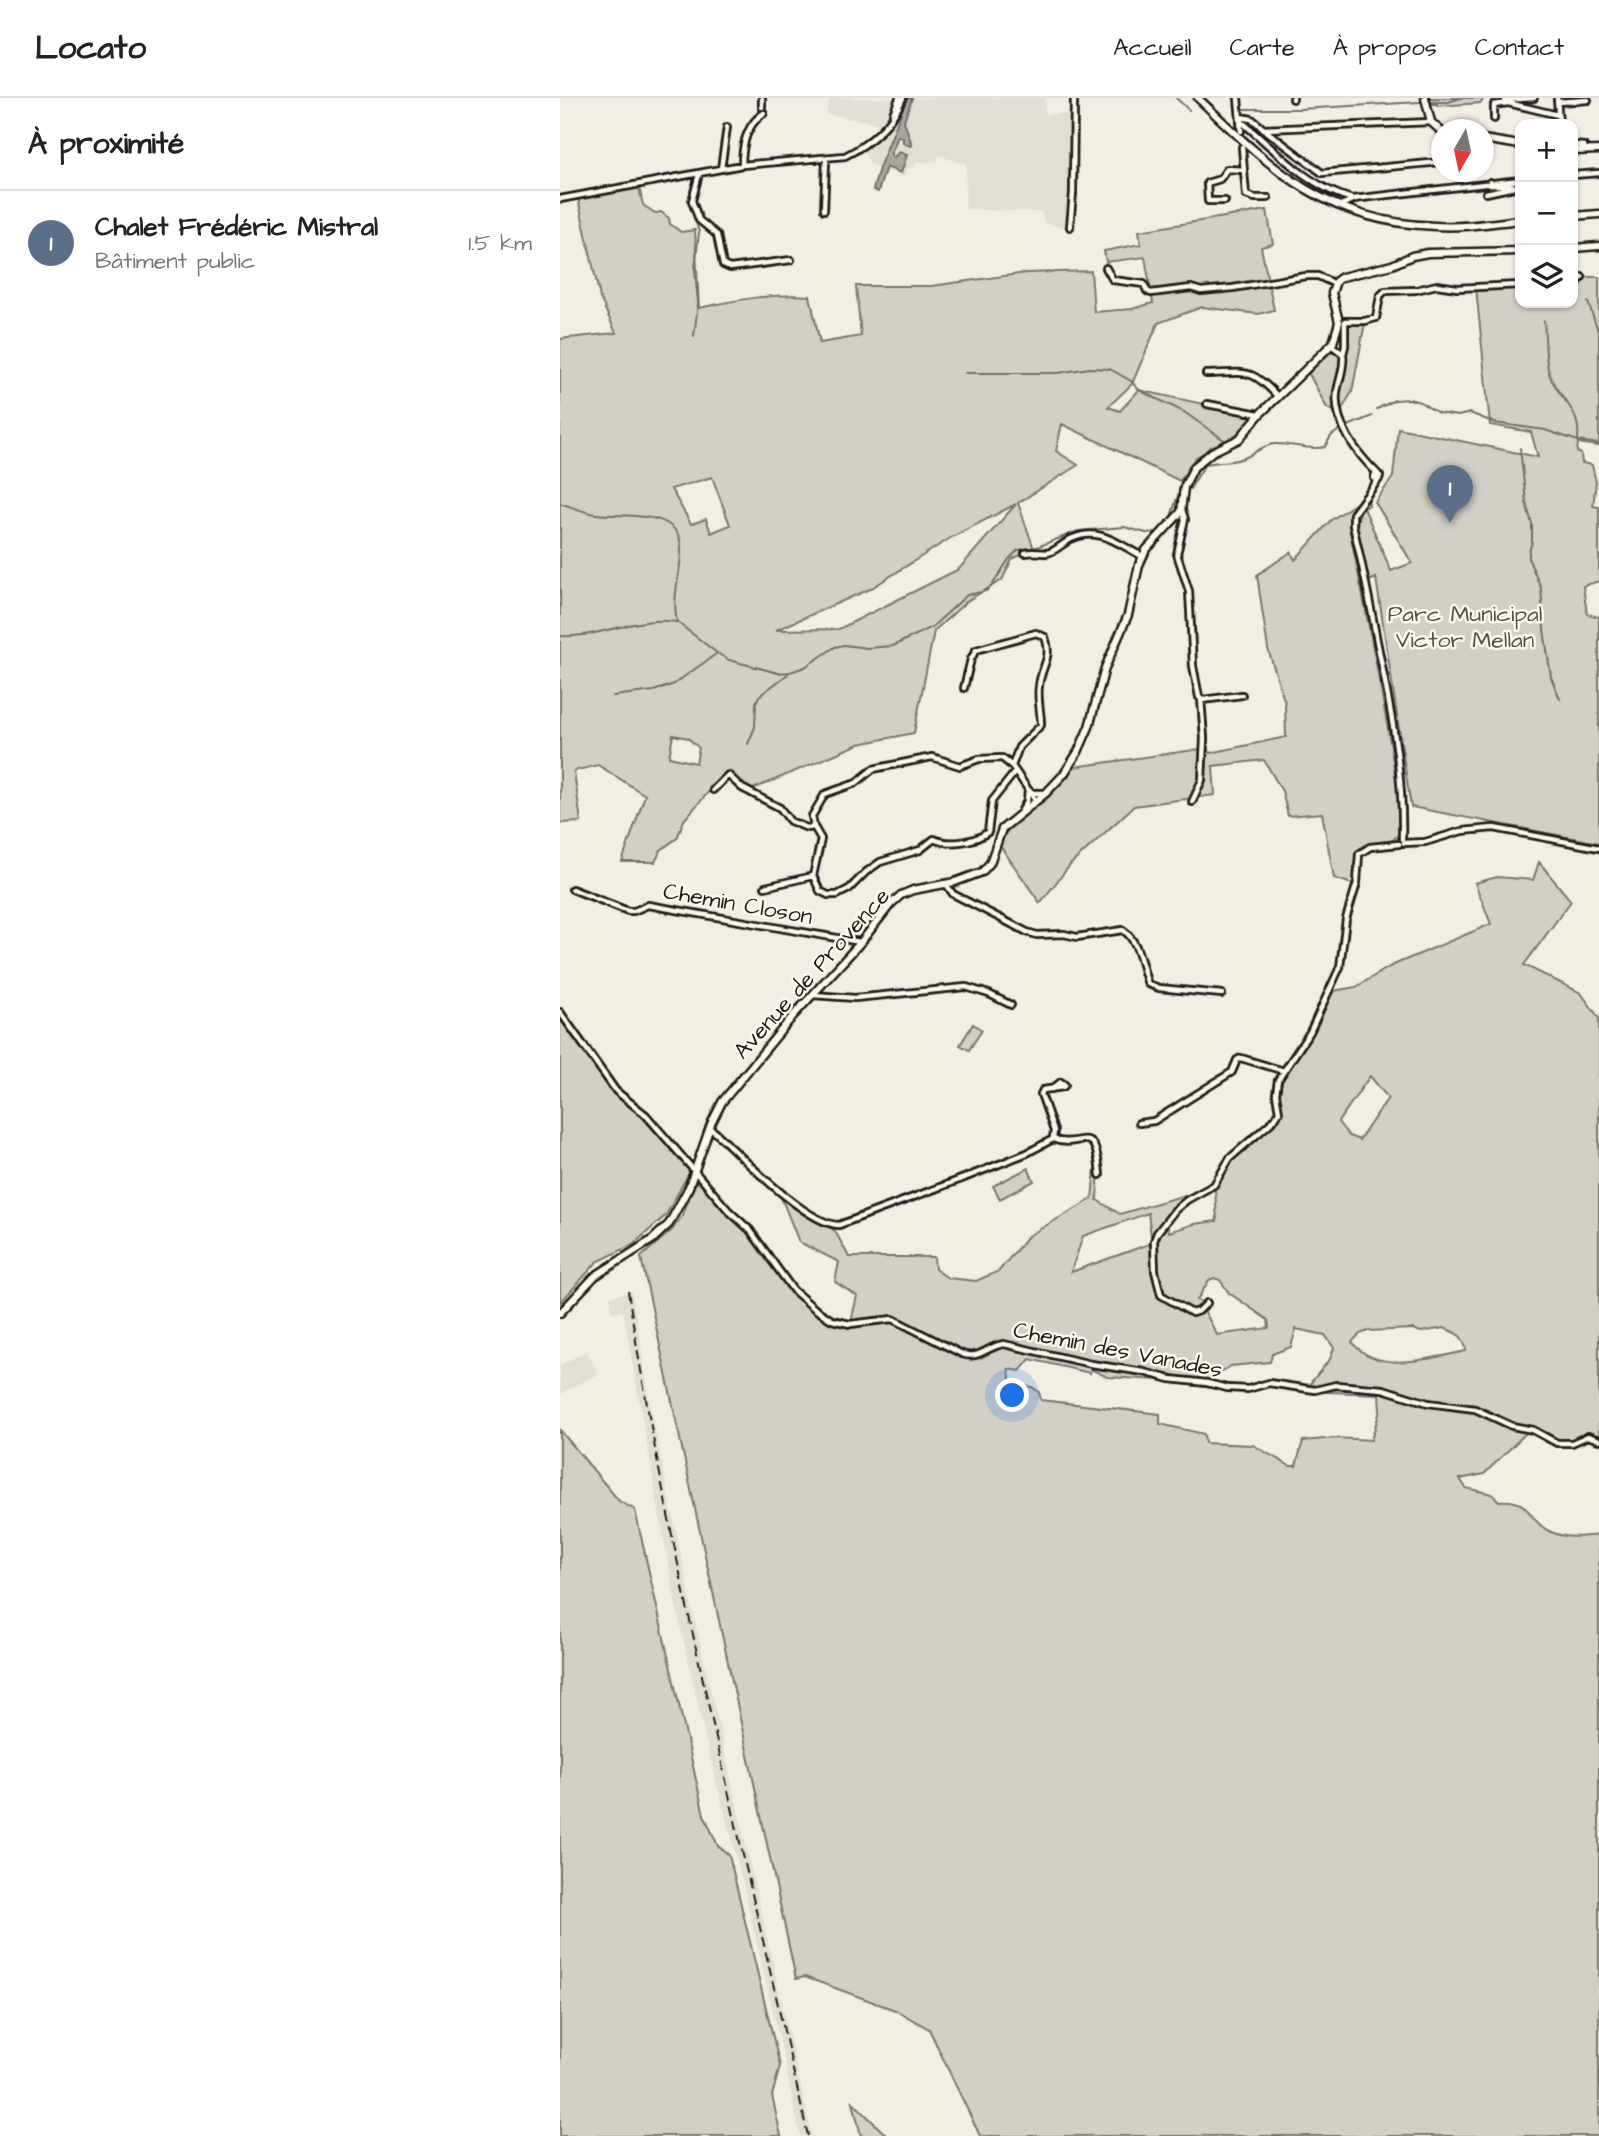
<!DOCTYPE html>
<html lang="fr">
<head>
<meta charset="utf-8">
<style>
	:root { --surface:#fff; --page:#f6f6f6; --text:#222; --muted:#767676; --line:#e0e0e0; --accent:#1f6fb2 }
	body { margin:0; font-family:"Architects Daughter",sans-serif; background:var(--page); color:var(--text) }
	.controls { position:absolute; right:21px; top:21px; display:grid; overflow:hidden; border-radius:14px; box-shadow:0 2px 5px #0004 }
	.controls button { width:63px; height:63px; display:grid; place-items:center; padding:0; border:0; border-bottom:2px solid var(--line); background:var(--surface); color:var(--text); font:35px sans-serif }
	.compass { position:absolute; left:871px; top:21px; width:63px; height:63px; border-radius:50%; background:var(--surface); box-shadow:0 2px 5px #0004; rotate:189deg }
	.you { position:absolute; left:453px; top:1298px; width:24px; height:24px; margin:-18px; border:5px solid #fff; border-radius:50%; background:#1a73e8; box-shadow:0 0 0 10px #1a73e833 }
	.badge { display:grid; place-items:center; width:46px; height:46px; border-radius:50%; background:var(--accent); color:#fff; font-size:23px; font-weight:700 }
	.pin { position:absolute; translate:-50% -58px; filter:drop-shadow(0 2px 4px #0008) }
	.pin::after { content:''; position:absolute; top:37px; width:24px; height:21px; background:inherit; clip-path:polygon(0 0,100% 0,50% 100%) }
	.list { margin:0; padding:0; list-style:none }
	h2 { display:flex; justify-content:space-between; align-items:center; height:91px; margin:0; padding:0 28px; font-size:30px }
	h2 small { font-size:23px; font-weight:400; color:var(--muted) }
	.list li { display:grid; grid-template-columns:46px 1fr auto; gap:21px; align-items:center; box-sizing:border-box; height:105px; padding:0 28px; border-top:2px solid var(--line) }
	.list b { display:block; font-size:26px; white-space:nowrap }
	.list p { margin:0; font-size:23px; white-space:nowrap; color:var(--muted) }
	.list em { font-size:23px; font-style:normal; color:var(--muted) }
	.icon { flex:none; width:38px; height:38px; fill:none; stroke:currentColor; stroke-width:2; stroke-linecap:round; stroke-linejoin:round }
	.map { position:relative; flex:none; width:1039px; height:2038px; overflow:hidden }
	header { display:flex; align-items:center; gap:42px; box-sizing:border-box; height:98px; padding:0 35px; background:var(--surface); border-bottom:2px solid var(--line) }
	header strong { font-size:33px }
	nav { display:flex; gap:38px; margin-inline-start:auto; font-size:24px }
	main { display:flex }
	aside { flex:1; background:var(--surface) }
	.map>svg:first-child { display:block }
	.built { fill:#e2ded5 }
	.green { fill:#d2cfc6; stroke:#777671; stroke-width:2; fill-rule:evenodd }
	.water { fill:#a9a6a0; stroke:#716f6b; stroke-width:2 }
	.lines { fill:none; stroke-linecap:round; stroke-linejoin:round }
	.stream { stroke:#716f6b; stroke-width:2 }
	.street-casing { stroke:#1c1c1c; stroke-width:10 }
	.secondary-casing { stroke:#1c1c1c; stroke-width:11 }
	.street { stroke:#fbf7ec; stroke-width:4.5 }
	.secondary { stroke:#fbf7ec; stroke-width:6 }
	.rail { stroke:#1c1c1c; stroke-width:2; stroke-dasharray:10 5; stroke-linecap:butt }
	.labels { text-anchor:middle; stroke-width:5; stroke-linejoin:round; paint-order:stroke }
	.park-label { font-size:23px; fill:#53524f; stroke:#fbf7ec }
	.street-label { font-size:23px; fill:#1c1c1c; stroke:#fbf7ec }
</style>
</head>
<body>
<header>
<strong>Locato</strong>
<nav><a>Accueil</a><a>Carte</a><a>À propos</a><a>Contact</a></nav>
</header>
<main>
<aside>
<h2>À proximité<small></small></h2>
<ul class="list">
<li><span class="badge" style="background:#5c6f8a">1</span><div><b>Chalet Frédéric Mistral</b><p>Bâtiment public</p></div><em>1.5 km</em></li>
</ul>
</aside>
<div class="map">
<svg width="1039" height="2038" viewBox="0 0 1039 2038">
	<rect width="100%" height="100%" fill="#f2eee4"/>
	<filter id="ink" filterUnits="userSpaceOnUse"><feTurbulence type="fractalNoise" baseFrequency=".0143" numOctaves="2"/><feDisplacementMap in="SourceGraphic" scale="14" xChannelSelector="R" yChannelSelector="G"/><feConvolveMatrix kernelMatrix="1 2 1 2 8 2 1 2 1" color-interpolation-filters="sRGB"/></filter>
	<g filter="url(#ink)">
		<path class="built" d="M270,0h63l-4,15 -8,11 -55,-10z
			M352,0h134l-1,16h27l1,116 -28,-7 -4,-11 -76,-3 1,-45 -27,-8 -2,6h-21l-1,6h-7l-5,9 -32,-12 -8,-15 35,-34 6,2z
			M72,1193l21,130 38,182 121,533h-12l-17,-81 -43,-183 -30,-114 -34,-151 -53,-296 -11,1 -2,-15z
			M27,1253l12,23 -39,20v-29z"/>
		<path class="green" d="M870,0h54l-3,5 -44,3v-2h-7z
			M79,89l4,18 12,8 6,-1 8,6 1,6 11,8 14,-2 4,78c36,-8 73,-15 111,-12l10,47 41,-7 -5,-50h75l95,-13 65,-2 3,41 38,-3 21,-6 -8,-46 -39,5 -2,-11 37,-7 -2,-13 128,-21 6,34 -12,3 13,63 -16,4 -56,-7 -44,16 -26,61 -24,23 12,4 19,-21 115,25 -19,22 -39,20 -16,24 -118,-57 -6,27 22,14 -60,38 16,46 -22,10 -10,21 -35,21 -33,30 -20,102 -55,11 -113,48 -12,-7 -9,-12 -41,47 -7,18 -16,12 -6,12h-33l23,-67 -47,-30 -24,6 7,51 -21,1v-484l56,-6 -16,-35 -22,-100zM152,379l18,48 -19,8 -5,-14 -15,5 -20,-35zM456,406l-57,65 -120,60 -63,1 94,-41 82,-52zM113,637l15,3 11,10 -3,15 -27,-6z
			M1013,179h26v169l-21,-3 -1,9 4,2 1,9 10,2 4,17 -3,24 6,1v74l-16,5 4,28 12,3v226l-188,-36 -35,-229 -7,3c-8,-31 -22,-55 -1,-83l1,7 -5,3 27,63 21,-8 -37,-61 18,-25 5,-49 140,29 -7,-25 -41,-7 -14,-137 44,1v14h53z
			M789,224l16,1 -13,69 -10,17 -3,-1c-1,-29 11,-56 7,-85z
			M772,253c3,2 8,3 9,8 3,8 -10,35 -5,53l-9,-4 -19,-36z
			M801,402l-9,13 -3,14c15,76 31,151 43,227 3,20 11,56 8,75 -5,24 -39,6 -45,30 -2,8 0,18 0,26l-21,-7 -12,-65 -34,3 -6,-25 -18,-31 -51,6 2,29 -81,11 -63,58 -31,39 -42,-60 19,-24 24,-16 33,-36 134,-19 2,5 76,-16 -1,-34 -17,-54 -11,-74 34,-23 4,8 36,-40z
			M979,764l32,39 -47,64 57,28 18,25v424l-11,-4c-31,14 -31,10 -60,-7l-44,43 -24,5 6,9 26,6 7,7c34,-3 27,19 50,30 16,8 33,6 50,4v601h-619l-51,-107 -34,-19 -90,-33 -9,2 -155,-722 31,-27 10,-14 15,-37 49,52 59,74 22,15 23,6 7,-30 -22,-14 4,-20 -40,-20 -20,-50 56,39 14,26h85l1,12 13,9 28,3 23,-10 29,-35 64,-37 3,-30 4,1 -2,30 23,14 65,-19 2,8 -20,20 2,9 25,-8 23,-3 -2,-32 15,-29 47,-40 4,-10 -2,-15 2,-11 4,-10 16,-23 32,-60 23,-4 35,-21 100,-42 -16,-41 22,-6 36,3zM810,978l18,22 -29,42 -10,-4 -11,-14zM588,1115l4,30 -81,29 12,-36zM654,1180l6,2 9,13 39,27 1,8 -52,7 -13,-25 5,-6 -12,-4 12,-20zM884,1230c14,6 20,7 22,23 -34,7 -89,24 -114,-9l8,-8 8,-3 45,-2 8,3zM736,1231l29,6 9,13 -4,11 -26,32 75,3 1,17 -9,29 -35,-2 -33,3 -7,25h-6l-37,-21 -48,-2 -1,-9 -44,-10v-10l-119,-14 -2,-8 -7,-5 -21,-2 -2,-16 11,2 10,-12 60,14 1,-4 16,8 51,3 55,8 1,-12 17,-10 39,-4 2,-8 19,-7z
			M0,921l54,74 27,23 49,55 -24,44 -32,29 -37,18 -37,41z
			M413,926l9,6 -13,20 -9,-5z
			M468,1070l6,13 -34,18 -7,-13z
			M0,1332l59,71 16,9 69,305 14,31 11,9 51,211 -8,30 9,40h-221z
			M293,2004l34,34h-26z"/>
		<path class="water" d="M347,0h5l-8,23 8,24 -1,1 -8,-3v-5l-5,-2 -7,18 2,4 6,-6 8,3 -6,18 -15,-6 -8,25 -5,-2 6,-22z"/>
		<g class="lines">
			<path class="stream" d="M616,0l13,12
				M870,4h18l13,-4
				M682,11h57l121,-7
				M134,82l-4,11 1,15 8,26 -4,37 3,35 -4,32
				M1028,204l11,32
				M984,223c2,16 0,39 6,55 10,25 31,32 28,64
				M405,275h93l31,-5 21,1 21,12 8,9 45,22 43,30
				M817,311l18,-9 14,-1 11,3 18,11 20,3 12,-3 25,10 50,7 33,11 21,3
				M788,328l24,-10
				M960,350l6,54 6,22v17l-3,11v8l12,28 3,42 7,47 9,22
				M630,391l15,-25c13,-3 27,-1 39,-6 11,-4 18,-13 30,-14 18,-1 34,7 51,3l6,-11 11,-8
				M0,405c12,4 25,10 37,11 26,4 81,-6 84,32 1,28 -10,48 -4,76l40,31 12,7 49,13 12,-1 15,-5 30,-20 9,-2 23,3 26,-2 39,-19 35,-32 19,-4 5,-4 18,-28 9,-9 19,-3 41,-16 46,-4 22,6 11,-1 5,-3
				M610,422l7,-22 4,-4
				M0,538c39,3 77,-21 116,-14
				M53,598l41,-5 20,-7 42,-30
				M188,646l7,-17 1,-24 3,-7 29,-22"/>
			<g class="street-casing">
				<path id="street" d="M202,0v9
					M678,0l3,33
					M733,0v1
					M997,0l2,26
					M945,2l29,-2
					M998,4l30,-2
					M333,16l6,-16
					M680,19l12,2 12,10 167,-7
					M934,21v-14l14,-2 50,12
					M680,22c32,28 71,69 113,79l167,-19
					M705,32l57,43 119,-11
					M1013,47l11,1 2,5
					M682,49l4,48 9,3h13
					M182,67c0,-20 5,-41 22,-52
					M161,71l6,-42
					M139,76l-7,27 7,19 18,15 6,30 7,3 61,-8
					M1013,77l26,-2
					M926,95l28,-6 -2,-2h-22v-3
					M0,101l182,-34 103,-9c25,-12 48,-33 58,-58
					M665,103h-17l-1,-18 13,-4 7,-10 17,1
					M778,108l18,-7
					M264,112l2,-50
					M510,129l3,-34 1,-95
					M546,170l7,12 31,4 3,7 4,2 40,-5 10,3 32,-3 73,-12h12l17,8
					M1013,190l9,-11
					M771,247l12,9c2,13 -4,25 -6,38 -4,31 21,63 41,82
					M783,256l2,-8v-25h20l11,-3 4,-22 5,-5 31,-1 21,-5 20,3 63,-3
					M646,276c39,-1 44,-8 72,23
					M647,306l52,10
					M815,376l5,2 -2,4 -4,-2z
					M819,381l-26,35v11c9,39 17,77 24,116 13,65 27,132 25,198
					M622,412l3,9 -8,35 12,37 4,75 6,31 3,3 40,-5
					M465,455c9,-2 13,0 22,0 8,-1 16,-10 24,-14 28,-13 47,5 71,17
					M404,590l7,-29 5,-9 60,-17 9,4c8,21 -4,29 -6,49 -2,12 2,26 2,39l-22,22 -7,19
					M455,674l-23,29 -4,31c-13,10 -40,14 -54,7l-14,11 -40,12 -14,10 -17,17 -12,6h-9l-8,-4 -7,-15 8,-37 -7,-12 -2,-11 13,-22 31,-11 17,-14 59,-12 28,9 19,-7 23,-1 10,8 24,35
					M153,692l15,-15 14,13 38,20 10,13 17,7 7,-1
					M632,704l10,-22 2,-42 -3,-39
					M462,712l5,-9 1,-11 5,3h12
					M844,745l21,-1 37,-11 32,-3 105,20
					M386,786l7,10 74,38 10,3 27,-1 13,3 46,-7c17,12 18,37 25,54l11,4 63,6
					M205,789l48,-11
					M12,791l56,22h6l14,-6 212,37
					M253,897l42,3 111,-11 23,7 22,11
					M0,914l56,79 30,24 83,96 21,19 43,60 22,19 17,11 18,4 43,-5 69,35c18,6 25,-8 42,-10l87,20 53,8 26,7 37,4 20,5 21,1 21,-6 46,7 21,-5 47,4 45,14 47,6 37,17 21,4 24,13h15l16,-7 11,4
					M492,991l9,-7 4,3 -2,2 -20,3 -2,4 13,37 -1,8
					M579,1025l15,-2 73,-46 5,-3 5,-12 4,-2 43,13
					M149,1031l6,3c25,23 92,93 124,93l125,-47 63,-25 26,-14
					M493,1041c27,12 42,-22 47,36
					M647,1205l-8,8 -7,2 -31,-18 -6,-24 -1,-30 3,-8 18,-23 12,-10 27,-15 16,-27 44,-38 5,-8 -3,-18 2,-14 32,-48 30,-65 6,-48 11,-36 2,-29 11,-7 29,-3"/>
			</g>
			<g class="secondary-casing">
				<path id="secondary" d="M638,0c74,71 127,124 237,128 28,2 57,-3 85,-6
					M865,0l6,24 10,9
					M923,41l37,6
					M1013,53l26,-1
					M1013,118l26,-2
					M1013,150l26,-2
					M0,1215l35,-37 57,-36 17,-16 20,-37 22,-63 11,-22 71,-86 68,-74 30,-38 10,-9 12,-5 42,-8 27,-10 8,-9 12,-34 44,-36 18,-19 14,-22 11,-25 16,-59 23,-53 11,-50 7,-15 35,-38 3,-25 10,-20 18,-15 27,-13 21,-25 73,-71 6,-21 -7,-29 4,-12 6,-4 50,-12 20,-9 16,-3 92,-2"/>
			</g>
			<use href="#street" class="street"/>
			<use href="#secondary" class="secondary"/>
			<path class="rail" d="M68,1193c44,286 117,564 180,845"/>
		</g>
	</g>
	<g class="labels">
		<g class="park-label">
			<text x="905" y="523">Parc Municipal<tspan x="905" dy="26">Victor Mellan</tspan></text>
		</g>
		<g class="street-label">
			<text transform="translate(178 805) rotate(10)" y="8">Chemin Closon</text>
			<text transform="translate(251 875) rotate(-48)" y="8">Avenue de Provence</text>
			<text transform="translate(558 1251) rotate(11)" y="8">Chemin des Vanades</text>
		</g>
	</g>
</svg>
<div class="controls">
<button>+</button>
<button>−</button>
<button><svg class="icon" aria-label="layers" viewBox="0 0 24 24"><path d="M12 4l9 5-9 5-9-5zM3 14l9 5 9-5"/></svg></button>
</div>
<svg class="compass" viewBox="-18 -18 36 36"><path d="M0-13l5 13h-10z" fill="#e53935"/><path d="M0 13l5-13h-10z" fill="#767676"/></svg>
<div class="you"></div>
<div class="pin badge" style="left:890px;top:425px;background:#5c6f8a">1</div>
</div>
</main>
</body>
</html>
